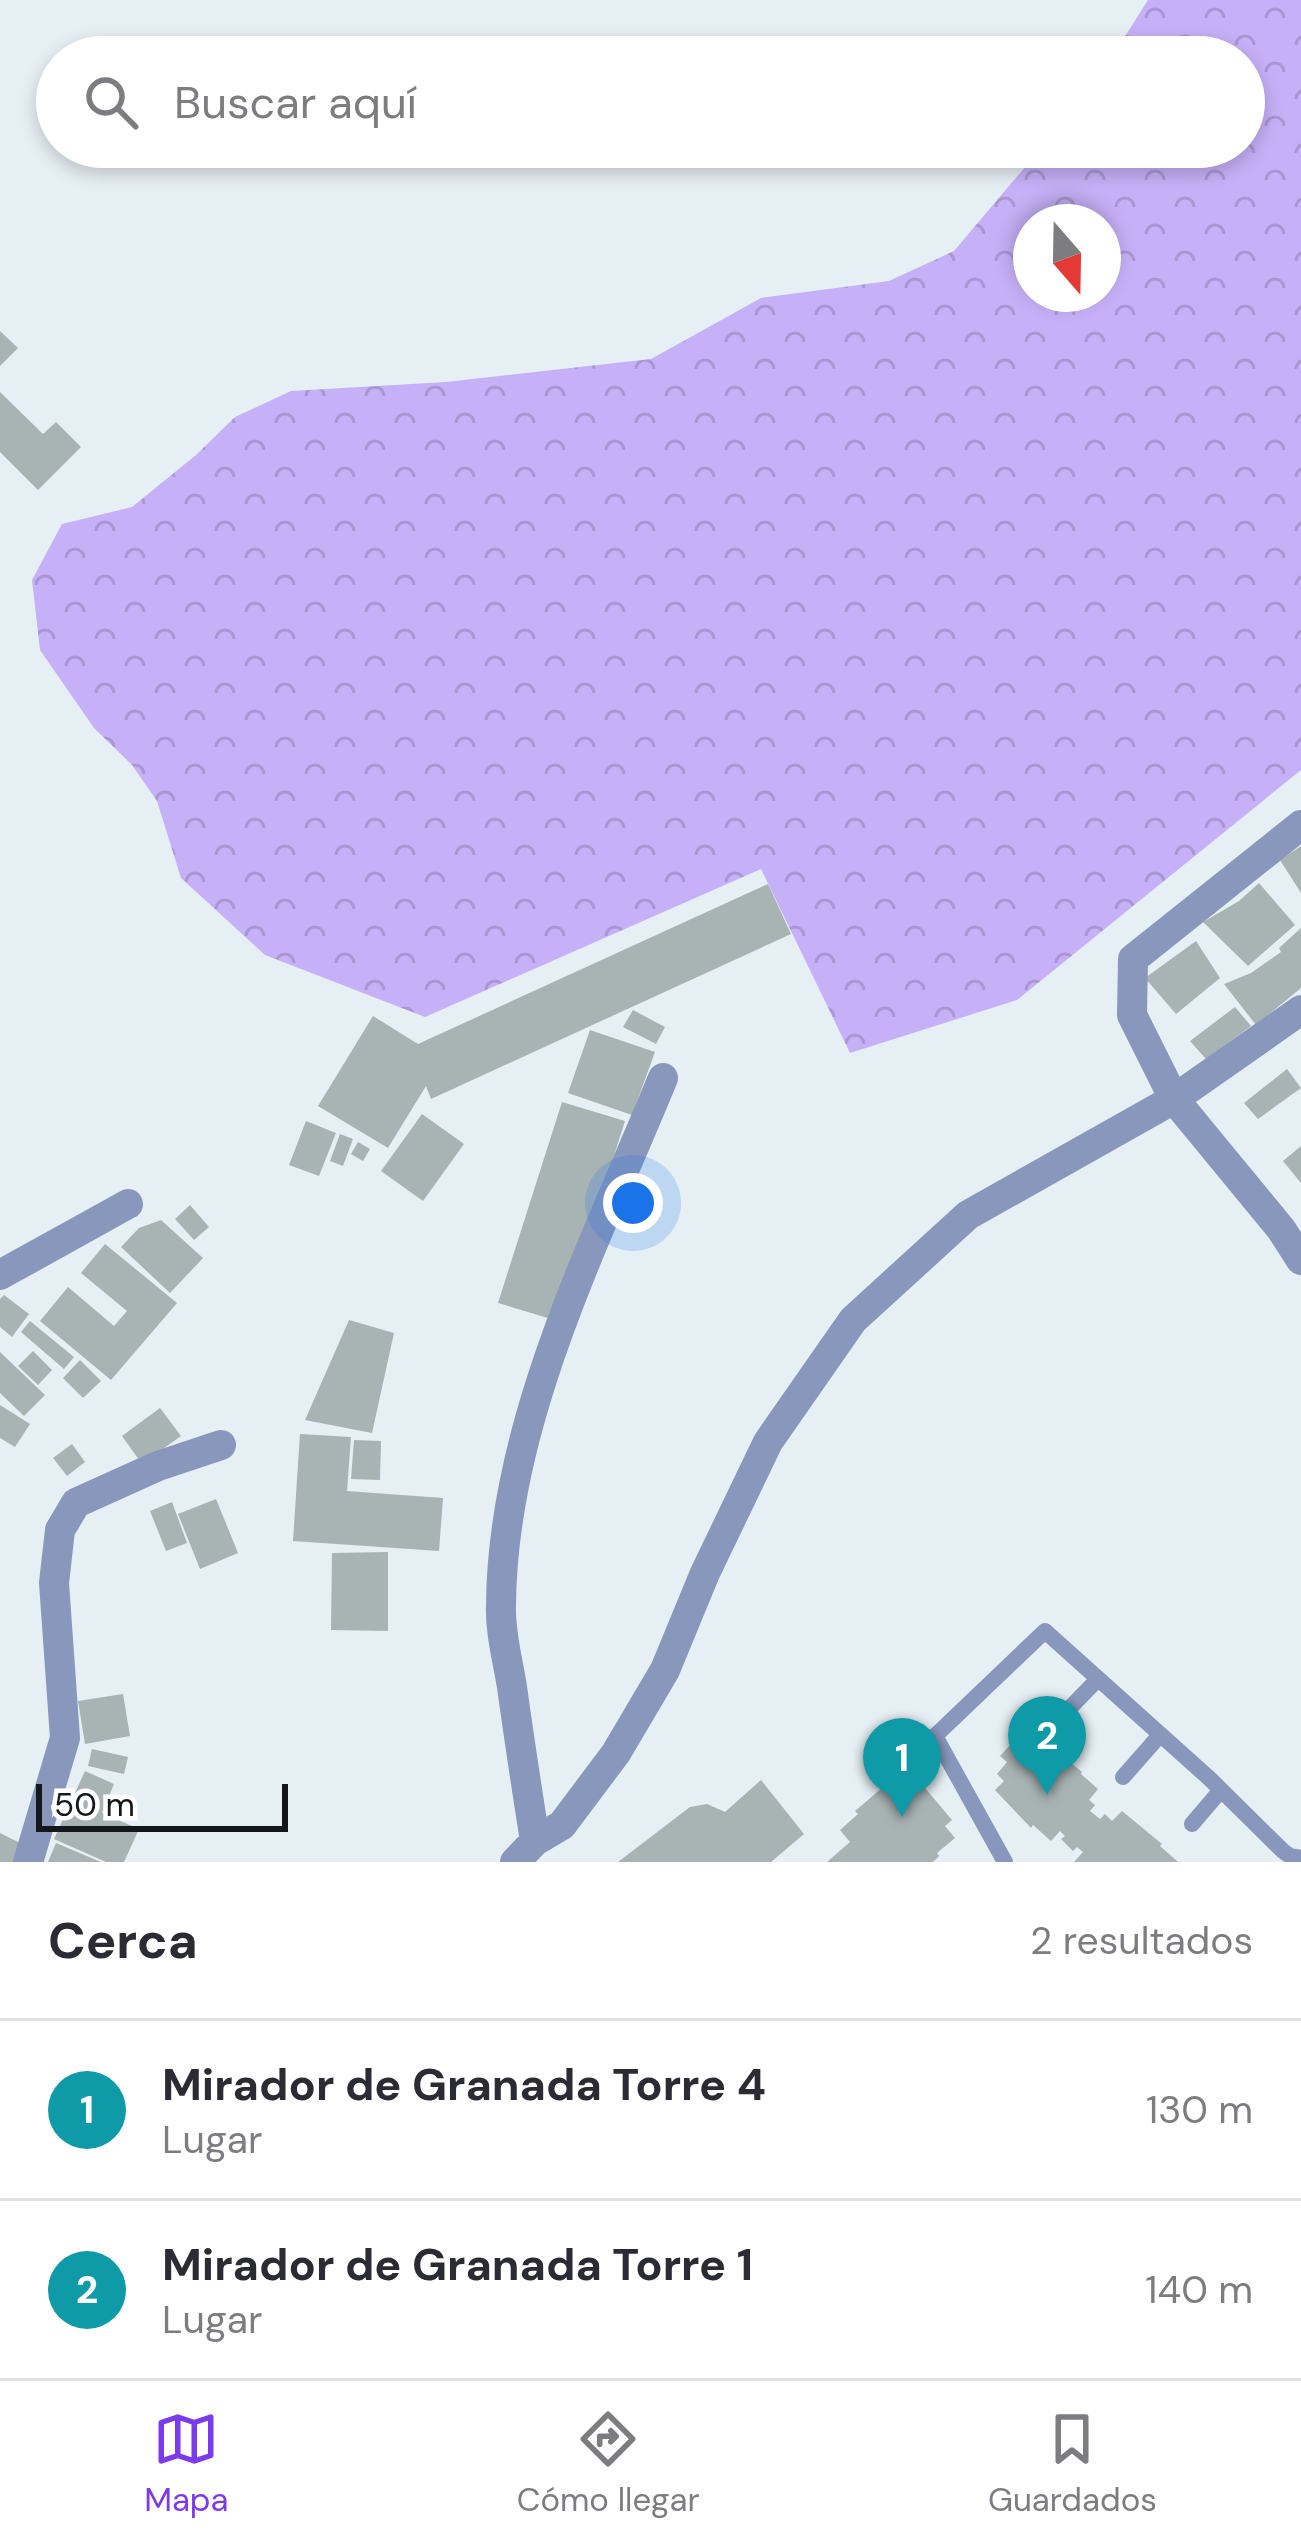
<!DOCTYPE html>
<html lang="es">
<head>
<meta charset="utf-8">
<style>
	:root { --surface:#fff; --page:#f7f7f7; --text:#2b2b33; --muted:#7c7c81; --line:#e1e1e2; --accent:#7c3aed }
	body { margin:0; font-family:"DM Sans",sans-serif; background:var(--page); color:var(--text) }
	.compass { position:absolute; left:1013px; top:204px; width:108px; height:108px; border-radius:50%; background:var(--surface); box-shadow:0 6px 18px #0003; rotate:160deg }
	.scale { position:absolute; left:36px; bottom:30px; width:252px; box-sizing:border-box; padding-left:12px; border:6px solid #15181a; border-top:0; font-size:33px; line-height:42px; white-space:nowrap; color:#15181a; -webkit-text-stroke:9px #fff; paint-order:stroke }
	.you { position:absolute; left:633px; top:1203px; width:42px; height:42px; margin:-30px; border:9px solid #fff; border-radius:50%; background:#1a73e8; box-shadow:0 0 0 18px #1a73e833 }
	.badge { display:grid; place-items:center; width:78px; height:78px; border-radius:50%; background:var(--accent); color:#fff; font-size:39px; font-weight:700 }
	.pin { position:absolute; translate:-50% -99px; filter:drop-shadow(0 3px 6px #0008) }
	.pin::after { content:''; position:absolute; top:63px; width:42px; height:36px; background:inherit; clip-path:polygon(0 0,100% 0,50% 100%) }
	.list { margin:0; padding:0; list-style:none }
	h2 { display:flex; justify-content:space-between; align-items:center; height:156px; margin:0; padding:0 48px; font-size:51px }
	h2 small { font-size:39px; font-weight:400; color:var(--muted) }
	.list li { display:grid; grid-template-columns:78px 1fr auto; gap:36px; align-items:center; box-sizing:border-box; height:180px; padding:0 48px; border-top:3px solid var(--line) }
	.list b { display:block; font-size:45px; white-space:nowrap }
	.list p { margin:0; font-size:39px; white-space:nowrap; color:var(--muted) }
	.list em { font-size:39px; font-style:normal; color:var(--muted) }
	.icon { flex:none; width:66px; height:66px; fill:none; stroke:currentColor; stroke-width:2; stroke-linecap:round; stroke-linejoin:round }
	.map { position:relative; flex:none; width:1301px; height:1862px; overflow:hidden }
	.search { position:absolute; background:var(--surface); box-shadow:0 6px 18px #0003; left:36px; right:36px; top:36px; height:132px; display:flex; align-items:center; gap:30px; box-sizing:border-box; padding:0 42px; border-radius:66px; color:var(--muted); font-size:45px }
	.sheet { height:516px; background:var(--surface) }
	nav { display:flex; justify-content:space-around; align-items:center; box-sizing:border-box; height:168px; border-top:3px solid var(--line); background:var(--surface); font-size:33px; color:var(--muted) }
	nav a { display:grid; justify-items:center; gap:6px }
	nav .on { color:var(--accent) }
	.map>svg:first-child { display:block }
	.forest { fill:url(#forest-crowns); fill-rule:evenodd }
	.building { fill:#a8b3b4 }
	.lines { fill:none; stroke-linecap:round; stroke-linejoin:round }
	.service { stroke:#8897bb; stroke-width:16 }
	.minor { stroke:#8897bb; stroke-width:30 }
</style>
</head>
<body>
<div class="map">
<svg width="1301" height="1862" viewBox="0 0 1301 1862">
	<defs>
		<pattern id="forest-crowns" width="20" height="18" patternUnits="userSpaceOnUse" patternTransform="scale(3)"><rect width="20" height="18" fill="#c6b0f7"/><path d="M2 6a3 3 0 1 1 6 0M12 15a3 3 0 1 1 6 0" fill="none" stroke="#a997d3"/></pattern>
	</defs>
	<rect width="100%" height="100%" fill="#e6eff4"/>
	<path class="forest" d="M1148,0h153v770l-284,230 -167,53 -89,-184 -336,148 -160,-62 -84,-77 -24,-77 -25,-36 -38,-37 -54,-78 -8,-70 30,-56 70,-17 64,-52 39,-38 56,-26 155,-9 205,-23 110,-61 128,-17 65,-30 88,-104h202v-90h-132zM1031,222h72v72h-72z"/>
	<path class="building" d="M0,331l18,17 -18,18z
		M0,392l43,42 13,-12 25,25 -43,43 -38,-38z
		M1301,846v47l-21,-33z
		M1259,883l36,42 -47,41 -45,-44 36,-21z
		M768,884l23,50 -360,165 -5,-13 -38,62 -70,-42 55,-90 45,28z
		M1301,928v60l-45,37 -32,-41 27,-11 30,-21 -2,-4z
		M1196,941l24,37 -44,36 -31,-36z
		M1235,1007l16,19 -45,33 -16,-18z
		M633,1010l32,17 -9,17 -33,-17z
		M590,1030l65,22 -23,63 -64,-22z
		M1287,1069l14,19 -43,31 -14,-16z
		M562,1102l63,19 -64,201 -63,-19z
		M422,1114l42,30 -41,57 -42,-30z
		M306,1121l30,12 -17,43 -30,-11z
		M340,1134l13,5 -10,27 -13,-5z
		M358,1142l12,7 -7,12 -12,-7z
		M1301,1146v37l-18,-22z
		M190,1205l19,22 -15,13 -19,-21z
		M161,1220l42,38 -33,35 -49,-46 18,-19z
		M105,1244l72,59 -66,77 -71,-59 28,-34 46,39 13,-15 -46,-38z
		M4,1295l25,19 -17,23 -12,-10v-28z
		M349,1320l45,13 -22,100 -67,-13z
		M30,1321l44,36 -10,12 -43,-37z
		M33,1351l19,19 -14,15 -20,-19z
		M0,1352l45,43 -21,21 -24,-23z
		M80,1360l21,21 -18,17 -20,-20z
		M0,1405l30,19 -15,23 -15,-9z
		M160,1408l21,28 -39,28 -20,-28z
		M300,1434l51,3 -4,54 96,7 -4,53 -146,-10z
		M354,1440l27,1 -1,39 -29,-1z
		M72,1444l13,18 -18,14 -14,-18z
		M216,1499l22,54 -38,16 -22,-55z
		M172,1502l15,41 -21,8 -16,-40z
		M388,1552v79l-57,-1 1,-77z
		M123,1694l7,42 -45,8 -7,-43z
		M1021,1733l12,15 9,-9 40,33 -1,2 17,15 -9,11 6,5 -5,6 10,8 5,-5 7,7 10,-10 40,33 -2,2 18,16h-104l9,-10 -6,-5 -4,4 -12,-12 4,-3 -5,-5 -9,10 -18,-16 -2,3 -36,-38 9,-9 -7,-7 10,-12 -7,-6z
		M92,1749l36,8 -4,17 -36,-8z
		M85,1771l29,13 -12,29 37,16 -15,33h-18l-52,-23z
		M903,1776l10,12 7,-6 32,38 -7,6 10,12 -18,15 2,3 -6,6h-106l23,-20 -10,-12 18,-16 -3,-3 27,-23 3,4z
		M761,1780l43,54 -33,28h-153l72,-55 17,-3 18,8z
		M0,1833l22,11 -8,18h-14z
		M56,1843l45,19h-53z"/>
	<g class="lines">
		<path class="service" d="M1063,1715l35,-36
			M1123,1777l37,-42
			M1192,1824l29,-34
			M1005,1862l-70,-126 110,-105 165,148 73,72 7,5 11,2"/>
		<path class="minor" d="M1301,825l-168,134 -1,56 42,84 107,130 20,31
			M0,1275l128,-71
			M535,1841c-8,-51 -16,-103 -23,-154 -4,-26 -12,-54 -11,-81 1,-183 94,-362 162,-528
			M28,1862l37,-124 -11,-155 6,-53 16,-27 82,-37 63,-21
			M515,1862l20,-21 27,-16 54,-72 49,-83 40,-97 63,-131 85,-122 115,-105 206,-116 127,-89"/>
	</g>
</svg>
<svg class="compass" viewBox="-18 -18 36 36"><path d="M0-13l5 13h-10z" fill="#e53935"/><path d="M0 13l5-13h-10z" fill="#7c7c81"/></svg>
<div class="scale">50 m</div>
<div class="you"></div>
<div class="pin badge" style="left:902px;top:1817px;background:#0f9aa8">1</div>
<div class="pin badge" style="left:1047px;top:1795px;background:#0f9aa8">2</div>
<div class="search"><svg class="icon" aria-label="search" viewBox="0 0 24 24"><circle cx="10" cy="10" r="6"/><path d="M15 15l6 6"/></svg>Buscar aquí</div>
</div>
<section class="sheet">
<h2>Cerca<small>2 resultados</small></h2>
<ul class="list">
<li><span class="badge" style="background:#0f9aa8">1</span><div><b>Mirador de Granada Torre 4</b><p>Lugar</p></div><em>130 m</em></li>
<li><span class="badge" style="background:#0f9aa8">2</span><div><b>Mirador de Granada Torre 1</b><p>Lugar</p></div><em>140 m</em></li>
</ul>
</section>
<nav>
<a class="on"><svg class="icon" aria-label="map" viewBox="0 0 24 24"><path d="M3 6l6-2 6 2 6-2v14l-6 2-6-2-6 2zM9 4v14M15 6v14"/></svg>Mapa</a>
<a><svg class="icon" aria-label="directions" viewBox="0 0 24 24"><path d="M12 3l9 9-9 9-9-9zM9 14v-3h6M13 9l2 2-2 2"/></svg>Cómo llegar</a>
<a><svg class="icon" aria-label="saved" viewBox="0 0 24 24"><path d="M7 4h10v16l-5-4-5 4z"/></svg>Guardados</a>
</nav>
</body>
</html>
